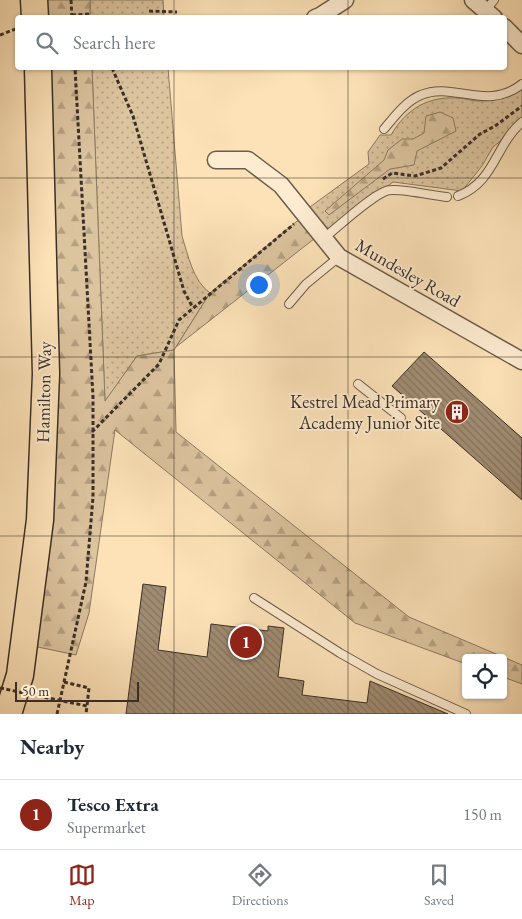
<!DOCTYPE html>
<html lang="en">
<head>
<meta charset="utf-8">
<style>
	:root { --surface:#fff; --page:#f6f6f7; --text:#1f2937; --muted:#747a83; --line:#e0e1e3; --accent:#8f2418 }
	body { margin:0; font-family:"EB Garamond",serif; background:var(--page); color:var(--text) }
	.controls { position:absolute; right:15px; bottom:15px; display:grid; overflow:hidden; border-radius:5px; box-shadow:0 1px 4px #0004 }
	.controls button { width:45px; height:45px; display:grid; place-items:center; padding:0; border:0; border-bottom:1px solid var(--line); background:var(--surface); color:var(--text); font:25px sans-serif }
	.scale { position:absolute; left:15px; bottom:12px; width:124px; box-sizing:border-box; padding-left:5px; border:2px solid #3b2f27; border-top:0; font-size:14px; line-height:18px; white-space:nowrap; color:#3b2f27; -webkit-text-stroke:4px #feecd1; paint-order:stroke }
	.you { position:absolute; left:258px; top:284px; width:18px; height:18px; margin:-12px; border:4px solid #fff; border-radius:50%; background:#1a73e8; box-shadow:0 0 0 8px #1a73e833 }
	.badge { display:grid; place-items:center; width:32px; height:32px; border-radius:50%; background:var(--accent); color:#fff; font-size:16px; font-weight:700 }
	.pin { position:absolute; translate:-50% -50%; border:2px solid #fff; box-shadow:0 1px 5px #0006 }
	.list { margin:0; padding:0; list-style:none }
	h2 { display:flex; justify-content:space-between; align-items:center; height:65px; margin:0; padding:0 20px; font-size:21px }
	h2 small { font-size:16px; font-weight:400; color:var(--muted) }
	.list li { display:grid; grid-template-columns:32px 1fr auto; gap:15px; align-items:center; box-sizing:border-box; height:70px; padding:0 20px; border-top:1px solid var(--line) }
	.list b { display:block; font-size:19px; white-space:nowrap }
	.list p { margin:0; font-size:16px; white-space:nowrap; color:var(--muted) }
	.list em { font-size:16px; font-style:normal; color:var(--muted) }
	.icon { flex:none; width:28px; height:28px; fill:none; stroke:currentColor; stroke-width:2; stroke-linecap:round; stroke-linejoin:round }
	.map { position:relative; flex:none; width:522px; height:714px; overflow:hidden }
	.search { position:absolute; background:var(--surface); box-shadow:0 1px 4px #0004; left:15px; right:15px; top:15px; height:55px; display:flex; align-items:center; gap:12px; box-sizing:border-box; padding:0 18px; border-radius:5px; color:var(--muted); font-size:19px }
	.sheet { height:135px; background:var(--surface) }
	nav { display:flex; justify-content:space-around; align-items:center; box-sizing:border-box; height:70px; border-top:1px solid var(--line); background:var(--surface); font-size:14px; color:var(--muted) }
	nav a { display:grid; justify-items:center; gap:2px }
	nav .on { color:var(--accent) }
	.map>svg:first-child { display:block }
	.grass { fill:url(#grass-dots); stroke:#8c7a63 }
	.forest { fill:url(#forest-firs); stroke:#8c7a63 }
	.building { fill:url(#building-back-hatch); stroke:#3b2f27 }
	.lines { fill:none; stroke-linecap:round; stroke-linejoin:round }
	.service-casing { stroke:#6c5c4b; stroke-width:10 }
	.minor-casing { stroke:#6c5c4b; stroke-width:19 }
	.trunk-casing { stroke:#3b2f27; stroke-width:29 }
	.path { stroke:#3b2f27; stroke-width:3; stroke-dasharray:4 2.5; stroke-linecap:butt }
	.service { stroke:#feecd1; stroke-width:8 }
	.minor { stroke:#feecd1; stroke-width:16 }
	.trunk { stroke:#fde2b8; stroke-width:26 }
	.path-bridge { stroke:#3b2f27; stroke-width:3; stroke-dasharray:4 2.5; stroke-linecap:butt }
	.grid { fill:none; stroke:#3b2f27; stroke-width:1; stroke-opacity:0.55 }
	.labels { text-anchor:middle; stroke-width:4; stroke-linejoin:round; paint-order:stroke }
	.street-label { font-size:18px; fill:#3b2f27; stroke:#feecd1 }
	.poi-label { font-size:18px; fill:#3b2f27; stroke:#feecd1; text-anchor:end }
</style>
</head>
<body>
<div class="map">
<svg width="522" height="714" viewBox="0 0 522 714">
	<defs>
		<pattern id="grass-dots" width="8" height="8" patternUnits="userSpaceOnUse" patternTransform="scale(1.25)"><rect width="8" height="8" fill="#dcc49f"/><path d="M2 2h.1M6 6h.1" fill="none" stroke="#b4a082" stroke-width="1.8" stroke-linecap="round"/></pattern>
		<pattern id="forest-firs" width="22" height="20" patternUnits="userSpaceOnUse" patternTransform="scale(1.25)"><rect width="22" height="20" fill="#dcc49f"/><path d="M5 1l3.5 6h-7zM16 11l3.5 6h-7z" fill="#b4a082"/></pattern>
		<pattern id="building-back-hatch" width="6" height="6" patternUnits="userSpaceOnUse" patternTransform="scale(1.25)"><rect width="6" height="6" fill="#a08c72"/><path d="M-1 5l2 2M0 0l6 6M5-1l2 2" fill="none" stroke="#84735e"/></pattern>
	</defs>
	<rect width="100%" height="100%" fill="#fde2b8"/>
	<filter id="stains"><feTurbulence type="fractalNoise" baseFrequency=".004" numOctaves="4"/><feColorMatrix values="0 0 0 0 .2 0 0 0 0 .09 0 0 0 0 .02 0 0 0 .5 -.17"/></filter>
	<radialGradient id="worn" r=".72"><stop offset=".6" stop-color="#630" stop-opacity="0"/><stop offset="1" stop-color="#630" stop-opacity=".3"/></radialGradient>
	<path class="grass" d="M90,0h73l1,17 -74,1z
		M92,68h76l14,168c6,19 11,45 28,57l-36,57 -37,6 -32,46z
		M522,89v35l-29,23 -11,19 -20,25 -69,-9 -69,50 -21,-20 66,-48 -1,-12 12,-17h11c15,-26 37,-39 67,-37 7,0 13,3 20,3 15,0 31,-2 44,-12z"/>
	<path class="forest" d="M34,0h56v17h-55z
		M38,68h54l13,333 32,-45 37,-6 2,82 233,185 113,48v19l-19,-7v-19h-37v6l-111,-41 -240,-193 -26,183 -13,42 -43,-9z
		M440,112l13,6 3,13 -39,20 -3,14 -24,4 -61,46 -4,-4 59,-51 4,-10 14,-11h11l11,-6 2,-17z
		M302,217l17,18 -143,112 34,-54z"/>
	<path class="building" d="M424,352l98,86v62l-130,-114z
		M143,584l23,3 -8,63 49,7 4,-33 57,7v-5l16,2 -6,49 26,4 -2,14 65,8 3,-22 78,33h-322z"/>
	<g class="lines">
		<g class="service-casing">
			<path id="service" d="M486,10l8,-10
				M384,129c11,-13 22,-28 37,-34 32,-14 66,17 101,-11
				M458,196c37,-14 37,-51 64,-74
				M324,238c15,-12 46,-41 62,-47 10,-4 48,5 61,6
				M289,304l17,-20 33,-27
				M358,384l43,34
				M254,598l86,55 37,21 89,40"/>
		</g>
		<g class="minor-casing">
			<path id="minor" d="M473,0l21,18
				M315,18l5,-2 25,-16
				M504,27l18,18
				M216,160h32l33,25 58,72 183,104"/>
		</g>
		<g class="trunk-casing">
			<path id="trunk" d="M34,0l1,18
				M8,714l12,-39 20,-155 6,-146 -8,-306"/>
		</g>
		<path class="path" d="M71,0l1,18
			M149,11l28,1
			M72,15l18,-1 1,4
			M0,35l18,-7
			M112,68l21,48 51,175 9,17
			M383,179l9,-6 23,3 26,-8 39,-34 15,-8 27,-20
			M92,432l67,-68 20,-44 115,-96
			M64,682l25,6 -2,18
			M57,714l29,-132 7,-85v-100l-18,-329"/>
		<use href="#service" class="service"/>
		<use href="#minor" class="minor"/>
		<use href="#trunk" class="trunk"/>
		<path class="path-bridge" d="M0,688l87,18 -1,8"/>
	</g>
	<path class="grid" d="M174,0v18M348,0v18M174,68v646M348,68v646M0,178h522M0,357h522M0,536h522"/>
	<defs>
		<g id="building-disc" transform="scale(1.25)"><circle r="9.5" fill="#8f2418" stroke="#feecd1"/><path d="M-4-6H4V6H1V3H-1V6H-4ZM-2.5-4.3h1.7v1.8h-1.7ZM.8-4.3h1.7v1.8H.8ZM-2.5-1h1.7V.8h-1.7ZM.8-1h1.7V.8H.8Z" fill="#fff"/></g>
	</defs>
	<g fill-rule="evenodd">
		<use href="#building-disc" x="457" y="412"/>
	</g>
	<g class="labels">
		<g class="street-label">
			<text transform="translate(408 273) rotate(30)" y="6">Mundesley Road</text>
			<text transform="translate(44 392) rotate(-89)" y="6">Hamilton Way</text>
		</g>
		<g class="poi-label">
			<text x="440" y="408">Kestrel Mead Primary<tspan x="440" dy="21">Academy Junior Site</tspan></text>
		</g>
	</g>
	<rect width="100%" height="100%" filter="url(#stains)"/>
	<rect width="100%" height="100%" fill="url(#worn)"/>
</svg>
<div class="controls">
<button><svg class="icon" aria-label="locate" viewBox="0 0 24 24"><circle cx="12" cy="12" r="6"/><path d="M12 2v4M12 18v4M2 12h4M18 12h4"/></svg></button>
</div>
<div class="scale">50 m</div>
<div class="you"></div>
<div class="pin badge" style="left:246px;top:642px">1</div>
<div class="search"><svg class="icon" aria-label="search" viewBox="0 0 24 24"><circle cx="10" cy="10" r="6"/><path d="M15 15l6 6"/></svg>Search here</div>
</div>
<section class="sheet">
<h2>Nearby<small></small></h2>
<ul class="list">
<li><span class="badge">1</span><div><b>Tesco Extra</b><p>Supermarket</p></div><em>150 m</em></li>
</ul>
</section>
<nav>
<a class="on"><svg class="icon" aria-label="map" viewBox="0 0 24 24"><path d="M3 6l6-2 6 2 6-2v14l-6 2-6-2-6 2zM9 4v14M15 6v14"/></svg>Map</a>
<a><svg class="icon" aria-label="directions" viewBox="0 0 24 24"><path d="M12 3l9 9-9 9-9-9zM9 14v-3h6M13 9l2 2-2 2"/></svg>Directions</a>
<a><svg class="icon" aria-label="saved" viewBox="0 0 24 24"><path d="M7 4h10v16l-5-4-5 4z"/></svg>Saved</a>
</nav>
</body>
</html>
